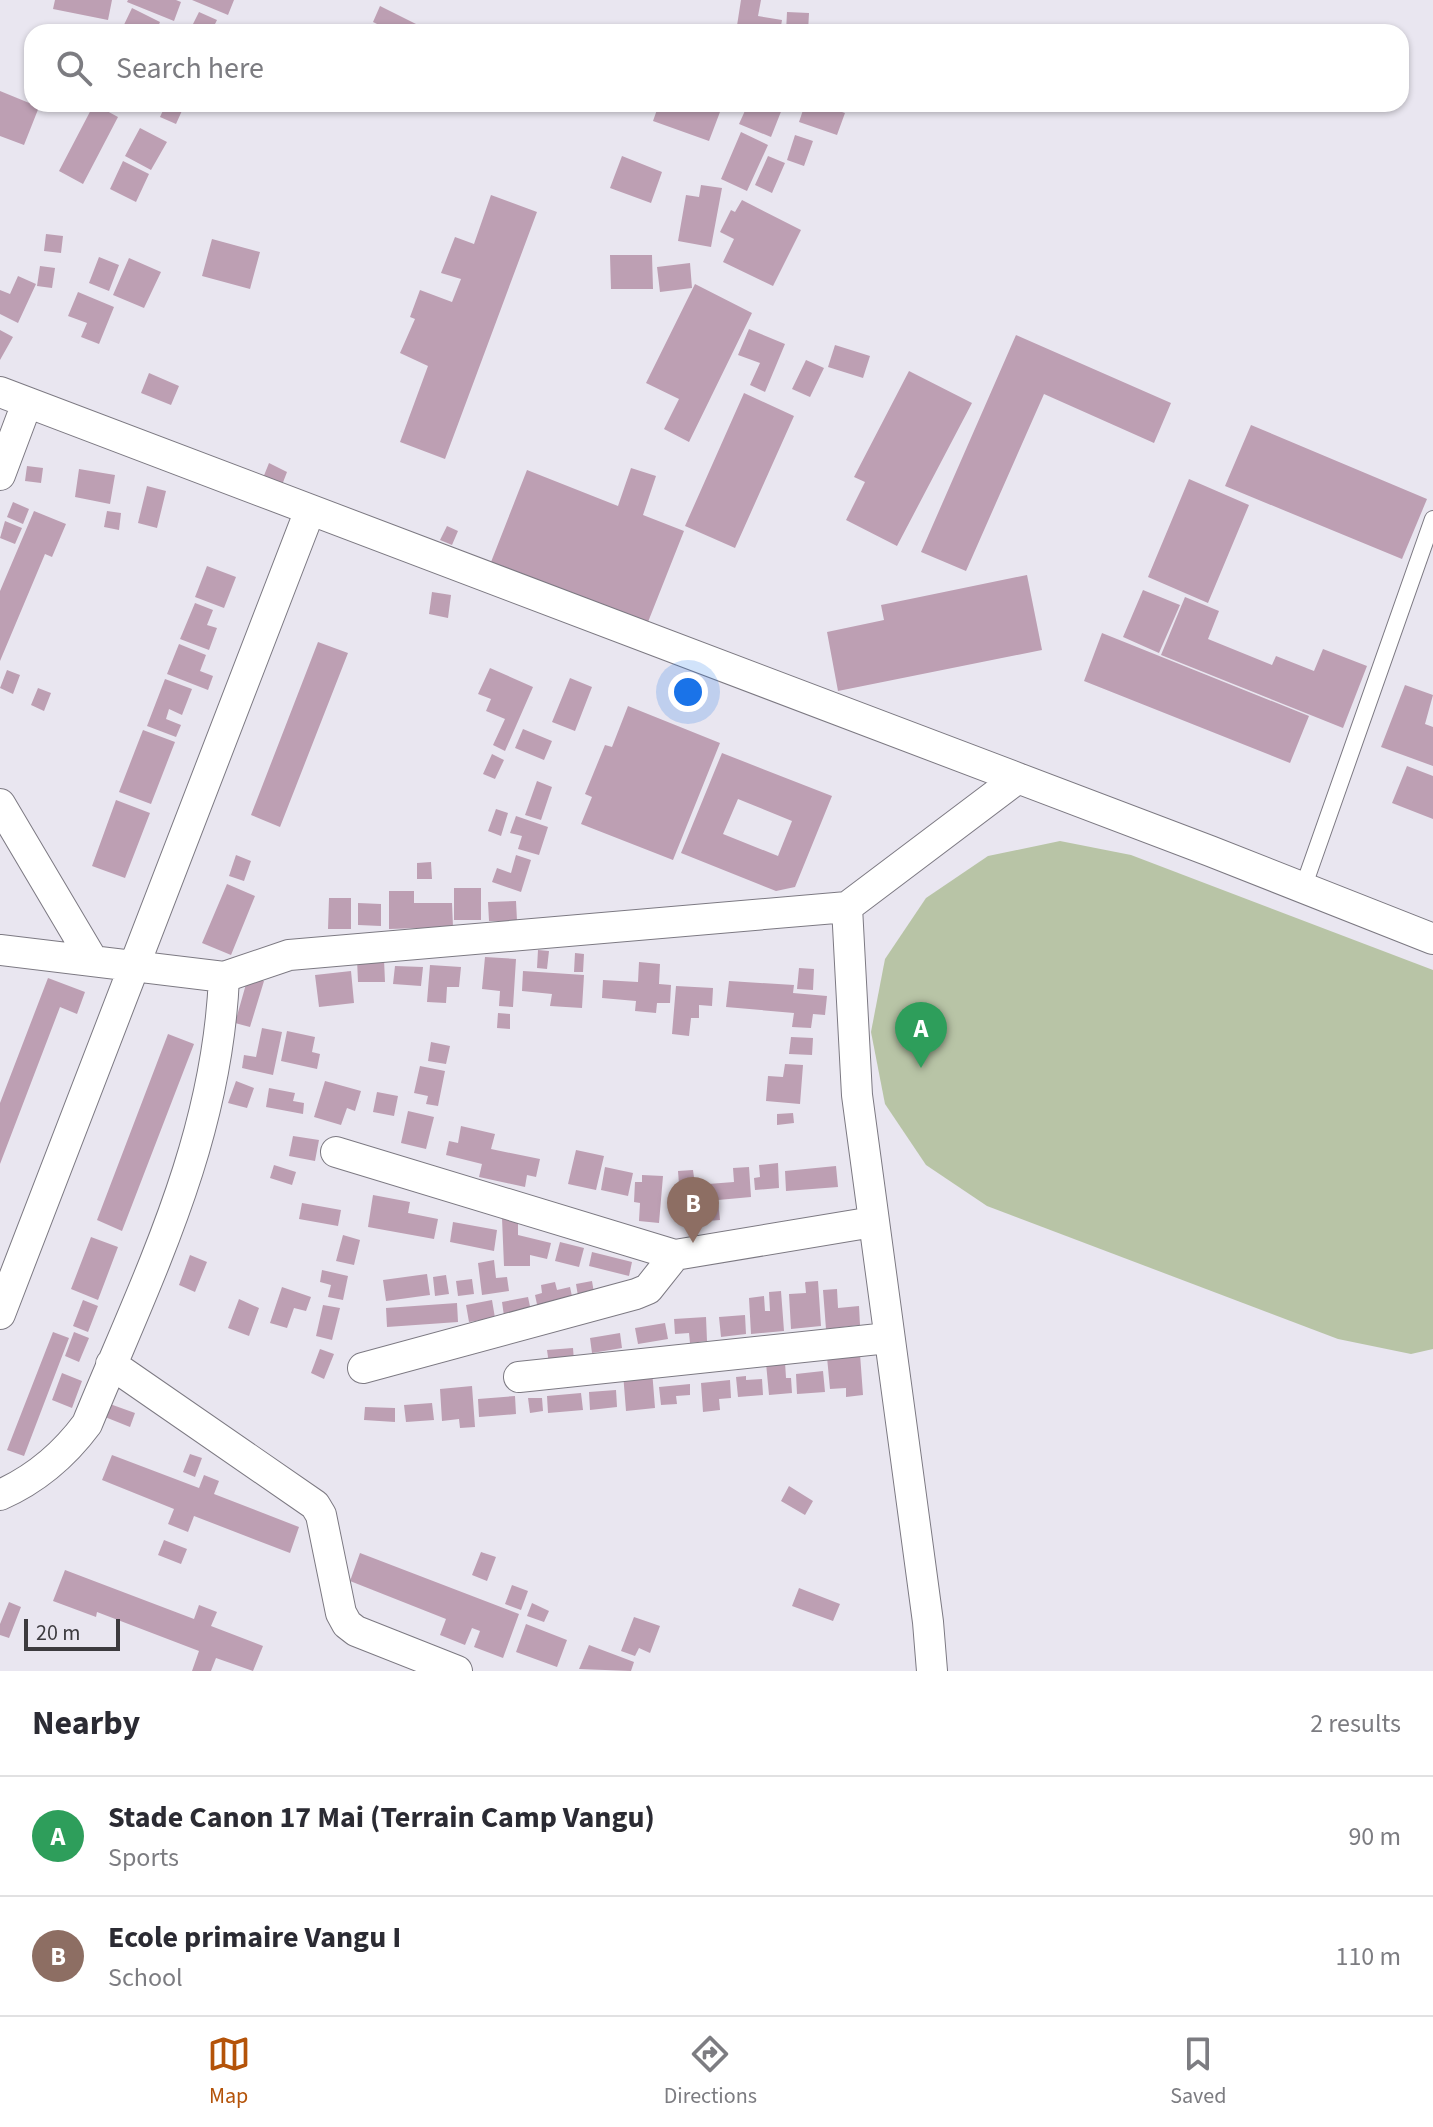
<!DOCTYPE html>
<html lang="en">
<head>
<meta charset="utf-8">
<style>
	:root { --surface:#fff; --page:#f2f2f3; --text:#2b2b33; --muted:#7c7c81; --line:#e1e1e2; --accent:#b45309 }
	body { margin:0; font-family:"Source Sans 3",sans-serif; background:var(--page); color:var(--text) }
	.scale { position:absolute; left:24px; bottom:20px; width:96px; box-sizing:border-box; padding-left:8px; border:4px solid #3c3a3e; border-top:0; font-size:22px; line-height:28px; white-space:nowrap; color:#3c3a3e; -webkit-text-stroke:6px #e9e6f0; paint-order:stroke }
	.you { position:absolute; left:688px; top:692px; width:28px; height:28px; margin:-20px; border:6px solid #fff; border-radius:50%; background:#1a73e8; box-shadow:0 0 0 12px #1a73e833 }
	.badge { display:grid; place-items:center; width:52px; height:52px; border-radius:50%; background:var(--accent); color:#fff; font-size:26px; font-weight:700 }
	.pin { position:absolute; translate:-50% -66px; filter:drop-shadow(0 2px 4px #0008) }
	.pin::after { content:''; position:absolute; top:42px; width:28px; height:24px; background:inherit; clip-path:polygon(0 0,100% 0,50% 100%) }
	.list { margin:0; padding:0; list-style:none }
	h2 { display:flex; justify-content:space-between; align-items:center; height:104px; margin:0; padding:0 32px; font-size:34px }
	h2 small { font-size:26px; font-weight:400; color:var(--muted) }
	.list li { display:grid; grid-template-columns:52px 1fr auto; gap:24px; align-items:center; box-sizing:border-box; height:120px; padding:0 32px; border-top:2px solid var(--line) }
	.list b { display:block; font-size:30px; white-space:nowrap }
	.list p { margin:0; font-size:26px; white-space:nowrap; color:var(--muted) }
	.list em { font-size:26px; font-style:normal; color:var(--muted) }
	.icon { flex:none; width:44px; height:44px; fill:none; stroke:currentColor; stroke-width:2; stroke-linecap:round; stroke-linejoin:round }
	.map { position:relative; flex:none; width:1433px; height:1671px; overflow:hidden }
	.search { position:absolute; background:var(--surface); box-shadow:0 2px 6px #0004; left:24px; right:24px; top:24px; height:88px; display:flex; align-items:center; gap:20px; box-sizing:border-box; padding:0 28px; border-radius:24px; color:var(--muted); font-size:30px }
	.sheet { height:344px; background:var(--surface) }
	nav { display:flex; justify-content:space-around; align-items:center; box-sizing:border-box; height:112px; border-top:2px solid var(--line); background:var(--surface); font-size:22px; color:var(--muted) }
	nav a { display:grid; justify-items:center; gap:4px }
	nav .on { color:var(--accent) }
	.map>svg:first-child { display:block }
	.green { fill:#b8c4a6 }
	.building { fill:#bd9fb3; fill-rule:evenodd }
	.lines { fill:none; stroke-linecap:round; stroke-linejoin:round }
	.lane-casing { stroke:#7c7982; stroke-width:18 }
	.street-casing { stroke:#7c7982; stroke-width:32 }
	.lane { stroke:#fff; stroke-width:16 }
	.street { stroke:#fff; stroke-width:30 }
</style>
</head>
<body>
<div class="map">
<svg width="1433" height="1671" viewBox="0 0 1433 1671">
	<rect width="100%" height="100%" fill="#e9e6f0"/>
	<path class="green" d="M1060,841l71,14 302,115v379l-22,5 -73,-15 -351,-133 -61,-41 -41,-61 -14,-72 14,-73 41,-61 62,-42z"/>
	<path class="building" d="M55,0h57l-4,20 -55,-11z
		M128,0h48l5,2 -7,19 -47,-19z
		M192,0h42l-6,15z
		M741,0h20l-3,16 24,4 -2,12h-44z
		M380,6l36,18 -3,8h-25l1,-2 -16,-8z
		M132,8l28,14 -4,10 -35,-1z
		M199,12l18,8 -6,12h-22z
		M787,12l22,1 -1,19h-22z
		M0,91l39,16 -15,38 -24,-9z
		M94,104l24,13 -35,67 -24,-13z
		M166,104h19l-9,20 -16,-7z
		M659,104h64l-14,37 -56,-20z
		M748,104h36l-13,33 -32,-13z
		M805,104h13l27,9 -8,22 -38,-13z
		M140,128l27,14 -16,28 -26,-14z
		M741,132l27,13 -21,46 -26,-12z
		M795,135l18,6 -9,25 -17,-6z
		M622,156l40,16 -11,31 -41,-15z
		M768,156l17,7 -13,30 -17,-8z
		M123,161l26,13 -13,28 -26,-13z
		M701,185l21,3 -11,59 -33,-6 8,-46 13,2z
		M491,195l46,17 -92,247 -45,-17 28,-76 -28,-13 15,-34 -5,-2 10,-27 32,12 9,-23 -20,-6 14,-36 19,7z
		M742,200l59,30 -28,56 -50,-24 11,-23 -14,-7 11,-22 4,2z
		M46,234l17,2 -2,17 -17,-2z
		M212,239l48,13 -10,37 -48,-13z
		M610,255h42l1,34h-42z
		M99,257l20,8 -10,26 -20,-8z
		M129,258l32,14 -17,36 -31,-13z
		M690,263l2,25 -32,4 -3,-25z
		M40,266l15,2 -3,20 -15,-2z
		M18,276l18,8 -18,39 -18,-9v-24l10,4z
		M695,284l57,29 -63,129 -25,-13 15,-30 -33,-16z
		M78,292l36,15 -15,37 -18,-7 6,-14 -19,-7z
		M749,329l36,15 -20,48 -15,-7 10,-22 -22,-8z
		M0,330l13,7 -13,23z
		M1016,335l155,68 -17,40 -110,-49 -78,177 -45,-19z
		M835,345l35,11 -7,22 -35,-11z
		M806,360l18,8 -14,29 -18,-8z
		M909,371l63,32 -75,143 -51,-26 19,-38 -11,-5z
		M149,373l30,13 -8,19 -30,-12z
		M744,393l50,23 -59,132 -50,-22z
		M1251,425l176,74 -25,60 -177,-73z
		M269,463l18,9 -5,13 -19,-7z
		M27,466l16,2 -2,15 -16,-2z
		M631,468l25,8 -13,39 41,16 -36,91 -157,-60 36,-92 91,36z
		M79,469l36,6 -5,29 -35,-7z
		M1189,479l60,26 -41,98 -60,-26z
		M147,486l19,5 -9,37 -19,-5z
		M13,502l16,7 -6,15 -16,-7z
		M34,511l32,13 -14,33 -7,-3 -45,107v-70z
		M107,511l14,2 -2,17 -15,-3z
		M5,521l17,7 -7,16 -15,-6z
		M447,526l11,5 -6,14 -12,-5z
		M207,566l29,11 -12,31 -29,-11z
		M1027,575l15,75 -204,41 -11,-59 57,-12 -3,-15z
		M1143,590l37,15 -21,48 -36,-16z
		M432,592l19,3 -3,23 -19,-4z
		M1185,597l34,14 -11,28 64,26 4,-9 38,15 9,-22 44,17 -24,62 -182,-73z
		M195,603l18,7 -6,15 10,3 -8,22 -29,-11z
		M1102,633l207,83 -19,47 -206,-82z
		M318,642l30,11 -68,174 -29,-12z
		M179,644l27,11 -6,16 13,5 -5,14 -41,-16z
		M490,668l43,19 -28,64 -12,-6 12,-26 -19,-8 5,-12 -13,-5z
		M7,670l13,5 -7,19 -13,-6z
		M570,678l22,9 -17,44 -23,-9z
		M165,679l27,10 -10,26 -13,-6 -3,10 15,6 -5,12 -29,-11z
		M1405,685l28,10 -8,29 8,3v39l-52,-19z
		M38,688l13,5 -7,18 -13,-6z
		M628,706l92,37 -47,117 -92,-36 11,-27 -7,-3 20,-49 7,2z
		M523,729l29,12 -8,19 -29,-12z
		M143,730l32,12 -24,62 -32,-12z
		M722,753l110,43 -37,91 -19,4 -95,-38zM738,799l54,22 -14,35 -55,-22z
		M492,754l12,6 -9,19 -12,-5z
		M1407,766l26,10v43l-41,-16z
		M537,781l15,6 -11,33 -16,-5z
		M116,800l34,13 -25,65 -33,-12z
		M496,809l12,4 -7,23 -13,-5z
		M516,816l32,11 -9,28 -21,-6 4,-13 -12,-3z
		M236,855l15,6 -7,20 -15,-5z
		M516,855l15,5 -10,32 -29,-10 5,-14 14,5z
		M431,862l1,17h-15v-16z
		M227,884l28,12 -24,59 -29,-12z
		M454,888h27v32h-27z
		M389,891h25v12h38l1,24 -64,2z
		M329,898h22v31h-23z
		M516,901l1,20h-28l-1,-19z
		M358,903l23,1v22l-23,-1z
		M538,950l11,1 -2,18 -10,-1z
		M575,953l9,1 -1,18h-9z
		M485,957l31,2 -3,48 -14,-1 1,-15 -18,-2z
		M357,959h27l1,23h-27z
		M639,962l21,2 -1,20 12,1 -1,18h-13l-1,10 -21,-2 1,-10 -34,-3 1,-18 35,2z
		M430,965l31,2 -2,20h-12l-1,16 -19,-1z
		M395,966l28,1 -2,19 -28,-2z
		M799,968l15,1 -1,21 -16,-1z
		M351,971l3,32 -35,4 -4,-32z
		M523,971l61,4 -2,33 -32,-2 2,-12 -30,-3z
		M248,977l16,4 -14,46 -15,-4z
		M48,978l37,14 -8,22 -17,-7 -60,157v-61z
		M729,981l65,4 -1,8 34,3 -2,19 -12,-1 -2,14 -19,-1 2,-14 -68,-6z
		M676,986l37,2 -1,18 -13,-1v13h-8l-2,18 -17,-2z
		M498,1013l12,1v15l-13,-1z
		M262,1028l20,4 -9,43 -31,-7 2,-13 12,2z
		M287,1031l28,6 -3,15 8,2 -3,15 -36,-8z
		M168,1034l26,10 -72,187 -25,-11z
		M791,1037l22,1 -1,17 -23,-1z
		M431,1042l19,4 -4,18 -18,-3z
		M785,1064l18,1 -3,39 -34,-3 2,-25 15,1z
		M420,1066l25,5 -7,35 -12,-2 2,-8 -14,-3z
		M236,1081l18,7 -7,20 -19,-5z
		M325,1081l36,10 -6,20 -8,-3 -6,17 -27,-8z
		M269,1088l26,5 -2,8 11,2 -1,11 -37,-7z
		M377,1092l21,4 -4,20 -21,-4z
		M408,1111l26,6 -8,32 -25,-6z
		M793,1113l1,10 -17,2v-11z
		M461,1126l34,8 -4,15 49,10 -4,18 -9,-2 -2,12 -46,-10 3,-13 -36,-9 3,-14 9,2z
		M293,1136l26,4 -4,21 -26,-5z
		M576,1150l28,6 -8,34 -28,-6z
		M778,1163l1,25 -24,2 -1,-12 6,-1 -1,-12z
		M274,1165l22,7 -4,13 -22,-7z
		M836,1166l2,21 -52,4 -1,-20z
		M605,1167l28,6 -5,23 -27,-6z
		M749,1167l2,30 -33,3 2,20 -38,3 -4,-52 15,-1 2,15 39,-3 -1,-14z
		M642,1175l21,1 -4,47 -20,-2 1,-18 -6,-1 1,-20h7z
		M373,1195l37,7 -2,11 30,6 -4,20 -66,-12z
		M302,1203l39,7 -3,16 -39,-7z
		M502,1218h16v17l33,8 -4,16 -17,-4v11h-26z
		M453,1222l44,8 -3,21 -44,-9z
		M343,1235l17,5 -6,25 -18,-4z
		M91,1237l27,10 -20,53 -27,-11z
		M560,1242l24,6 -5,19 -24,-6z
		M592,1252l40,10 -3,14 -40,-10z
		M190,1255l17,7 -12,30 -16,-7z
		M494,1260l2,18 11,-1 2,14 -27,4 -4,-32z
		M322,1270l26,6 -5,24 -15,-3 3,-12 -11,-3z
		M427,1274l3,21 -44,6 -3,-21z
		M446,1275l3,19 -14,2 -2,-19z
		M472,1279l2,15 -16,2 -2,-15z
		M592,1281l2,12 -16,3 -2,-12z
		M818,1281l3,45 -30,3 -2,-35 17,-1 -1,-11z
		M555,1282l2,8 13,-3 3,14 -35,8 -3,-14 7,-2 -1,-8z
		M282,1287l29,10 -5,14 -12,-3 -7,20 -17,-5z
		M837,1289l1,19 21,-2 1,19 -34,4 -3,-39z
		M781,1291l3,40 -33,3 -2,-36 15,-2 1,15h5l-1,-19z
		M528,1297l3,14 -27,5 -2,-14z
		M239,1299l20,9 -10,28 -21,-8z
		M83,1300l15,6 -10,26 -15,-6z
		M492,1300l3,18 -26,4 -3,-17z
		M457,1303l1,19 -71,5 -1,-19z
		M323,1305l17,3 -8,32 -16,-4z
		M745,1315l1,19 -25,3 -2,-20z
		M706,1317l1,24 -17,2 -1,-10 -14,1 -1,-15z
		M665,1323l3,16 -30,5 -3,-16z
		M53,1332l16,6 -45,118 -17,-6z
		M74,1332l15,6 -10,24 -14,-6z
		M620,1333l2,15 -30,5 -2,-15z
		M573,1348l1,13 -25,3 -2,-14z
		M320,1349l14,5 -10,25 -13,-6z
		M860,1354l3,41 -17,2v-9l-16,1 -3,-32z
		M785,1362l1,16h5l1,15 -23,2 -3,-32z
		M652,1370l3,38 -29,3 -3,-38z
		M823,1371l2,21 -28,2 -1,-20z
		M62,1373l20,8 -10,27 -20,-8z
		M746,1376v4l16,-1 1,16 -25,2 -2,-20z
		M730,1380l1,18 -12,1 1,11 -17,2 -2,-29z
		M690,1384v11l-14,1 1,8 -16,1 -2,-18z
		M472,1386l3,41 -15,1 -1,-9 -17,2 -2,-32z
		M616,1390l1,17 -27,3 -1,-18z
		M581,1393l2,17 -35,3 -1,-17z
		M515,1396l1,18 -37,3 -1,-18z
		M528,1398h14l1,13 -13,2z
		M432,1403l2,17 -28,2 -2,-17z
		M110,1404l25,9 -5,14 -25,-10z
		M365,1407l30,1v14l-31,-2z
		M190,1454l12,4 -7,19 -12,-5z
		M112,1455l87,33 5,-13 15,6 -5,13 85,33 -9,26 -96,-37 -6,16 -20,-8 6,-15 -72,-29z
		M789,1486l24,15 -8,14 -24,-14z
		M164,1540l23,9 -6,15 -23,-9z
		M481,1552l15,5 -9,24 -15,-6z
		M360,1553l159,61 -16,44 -29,-11 6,-16 -8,-3 -7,17 -25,-10 6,-16 -96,-38z
		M65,1570l129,49 5,-14 18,7 -6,14 52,20 -10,25 -37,-13 -5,13h-19l7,-20 -102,-39 -1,5 -43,-16z
		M512,1585l16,6 -7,19 -16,-6z
		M799,1588l41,16 -7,17 -41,-15z
		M9,1602l12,5 -12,31 -9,-3v-11z
		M532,1603l17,8 -5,11 -17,-6z
		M634,1617l26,9 -10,27 -11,-5 -4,8 -14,-5z
		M526,1624l41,16 -10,27 -41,-15z
		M589,1645l45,17 -3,9 -52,-2z"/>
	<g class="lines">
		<g class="lane-casing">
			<path id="lane" d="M1303,888l130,-369"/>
		</g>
		<g class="street-casing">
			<path id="street" d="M0,392l1210,459 223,88
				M0,475l27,-72
				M0,804l93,157
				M847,907l10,188 71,527 4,49
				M0,950l224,27 65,-22 558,-48 171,-129
				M336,1152l339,103 198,-33
				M0,1314l310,-804
				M111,1364l204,141 6,10 20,98 6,11 9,7 101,40
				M363,1368l273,-74 12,-5 27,-34
				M519,1377l369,-39
				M0,1495c36,-16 64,-40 87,-71 61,-149 130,-282 137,-447"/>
		</g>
		<use href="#lane" class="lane"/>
		<use href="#street" class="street"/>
	</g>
</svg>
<div class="scale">20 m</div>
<div class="you"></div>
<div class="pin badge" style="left:921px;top:1068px;background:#2e9e5b">A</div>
<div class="pin badge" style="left:693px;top:1243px;background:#8d6e63">B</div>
<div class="search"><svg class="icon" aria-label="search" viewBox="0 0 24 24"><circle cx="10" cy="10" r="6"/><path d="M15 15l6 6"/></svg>Search here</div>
</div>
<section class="sheet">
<h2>Nearby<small>2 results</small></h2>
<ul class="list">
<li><span class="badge" style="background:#2e9e5b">A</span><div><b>Stade Canon 17 Mai (Terrain Camp Vangu)</b><p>Sports</p></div><em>90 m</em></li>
<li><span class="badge" style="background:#8d6e63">B</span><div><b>Ecole primaire Vangu I</b><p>School</p></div><em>110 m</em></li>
</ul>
</section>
<nav>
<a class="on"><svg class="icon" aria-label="map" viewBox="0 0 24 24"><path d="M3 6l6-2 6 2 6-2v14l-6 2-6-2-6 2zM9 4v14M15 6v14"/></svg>Map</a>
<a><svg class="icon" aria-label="directions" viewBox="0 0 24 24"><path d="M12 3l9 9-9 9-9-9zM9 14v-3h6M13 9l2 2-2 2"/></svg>Directions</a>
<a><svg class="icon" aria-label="saved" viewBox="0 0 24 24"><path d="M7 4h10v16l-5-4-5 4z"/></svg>Saved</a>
</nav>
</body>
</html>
